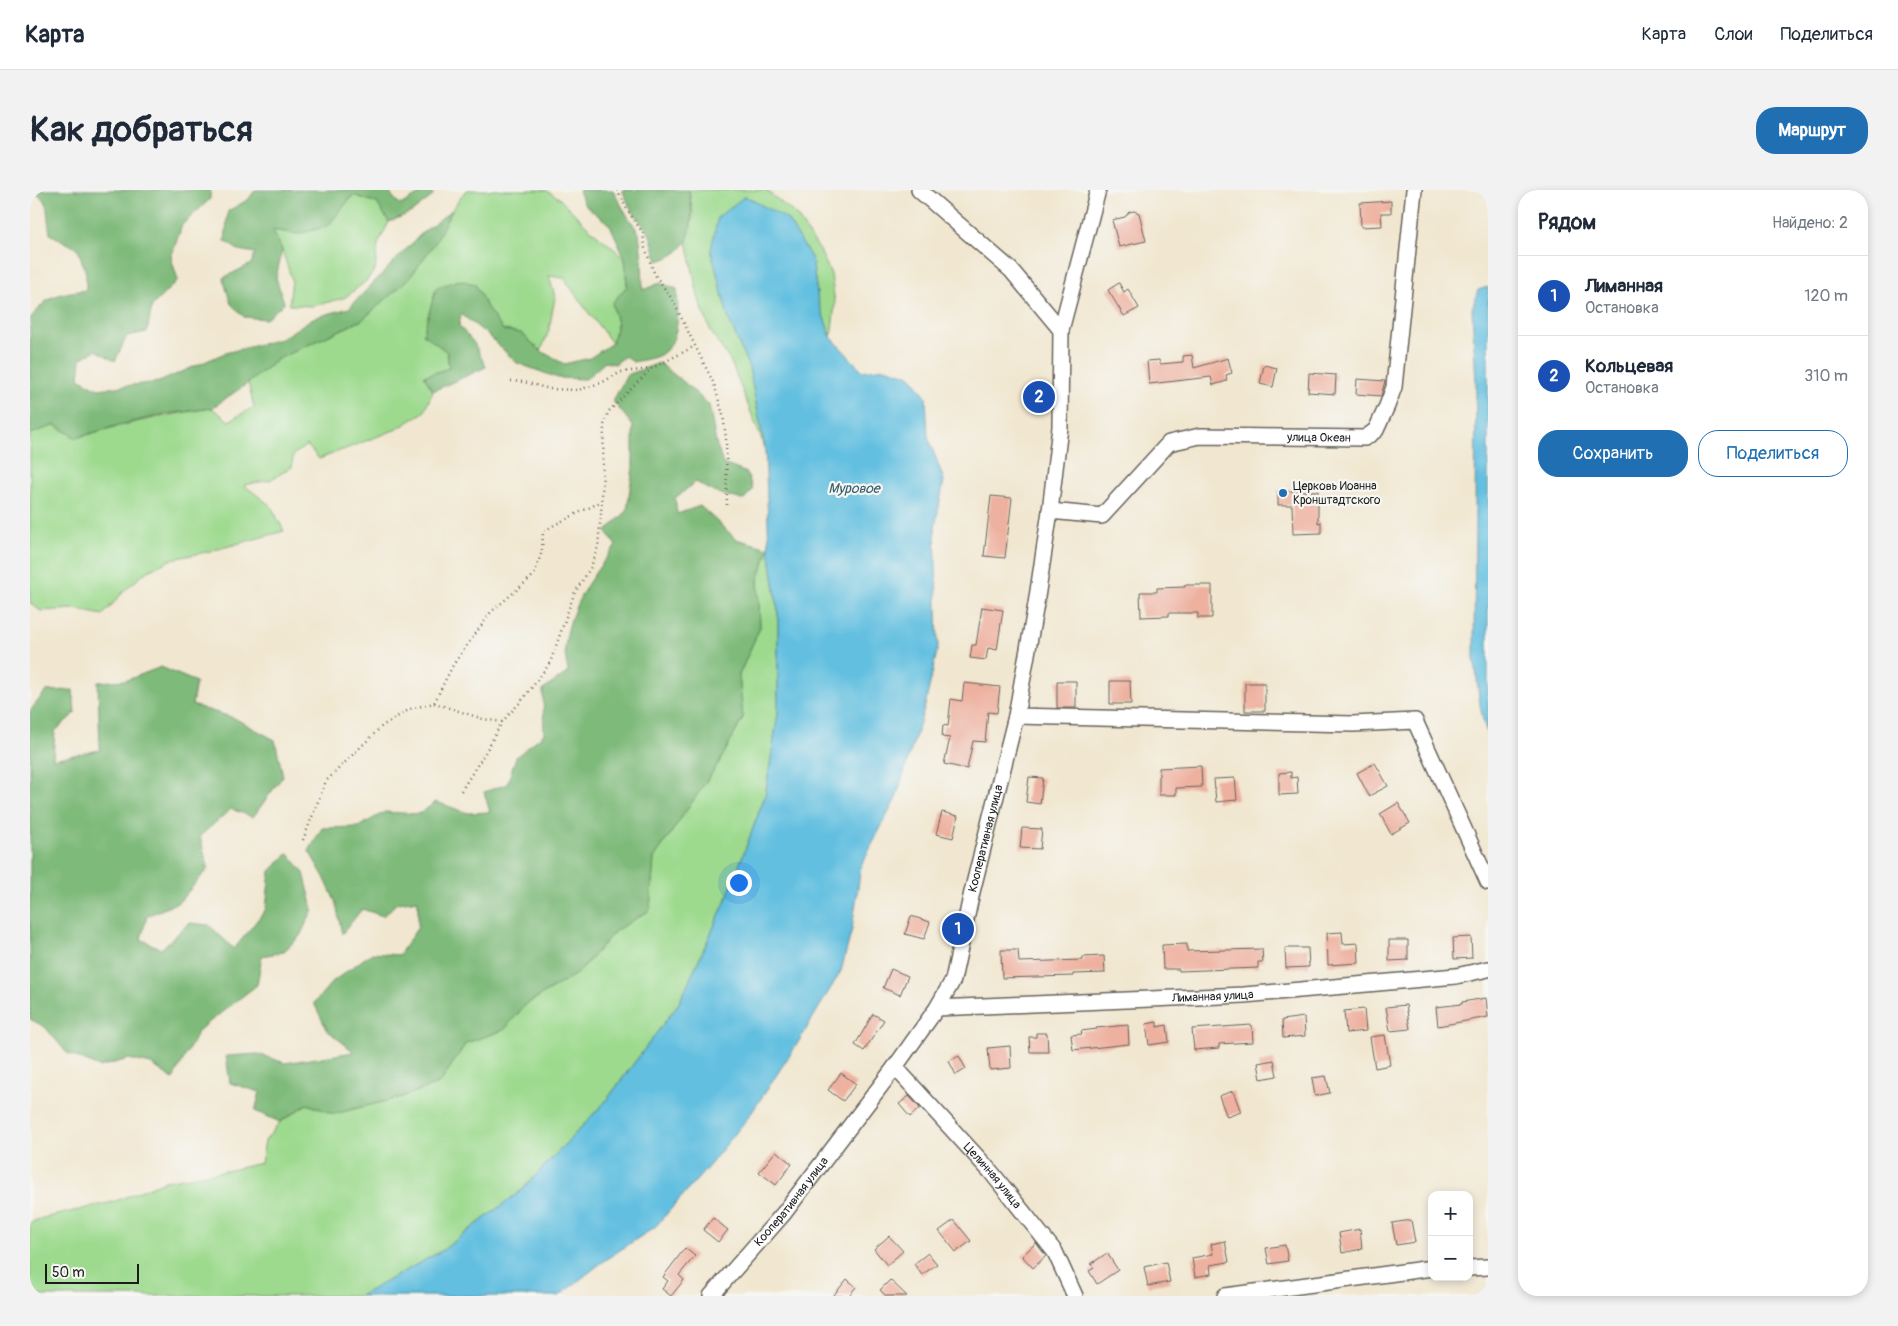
<!DOCTYPE html>
<html lang="ru">
<head>
<meta charset="utf-8">
<style>
	:root { --surface:#fff; --page:#f2f2f3; --text:#1f2937; --muted:#747a83; --line:#e0e1e3; --accent:#1f6fb2 }
	body { margin:0; font-family:Pangolin,sans-serif; background:var(--page); color:var(--text) }
	.controls { position:absolute; right:15px; bottom:15px; display:grid; overflow:hidden; border-radius:10px; box-shadow:0 2px 8px #0003 }
	.controls button { width:45px; height:45px; display:grid; place-items:center; padding:0; border:0; border-bottom:1px solid var(--line); background:var(--surface); color:var(--text); font:25px sans-serif }
	.scale { position:absolute; left:15px; bottom:12px; width:94px; box-sizing:border-box; padding-left:5px; border:2px solid #1c1c1c; border-top:0; font-size:14px; line-height:18px; white-space:nowrap; color:#1c1c1c; -webkit-text-stroke:4px #f6f6f2; paint-order:stroke }
	.you { position:absolute; left:708px; top:692px; width:18px; height:18px; margin:-12px; border:4px solid #fff; border-radius:50%; background:#1a73e8; box-shadow:0 0 0 8px #1a73e833 }
	.badge { display:grid; place-items:center; width:32px; height:32px; border-radius:50%; background:var(--accent); color:#fff; font-size:16px; font-weight:700 }
	.pin { position:absolute; translate:-50% -50%; border:2px solid #fff; box-shadow:0 1px 5px #0006 }
	.list { margin:0; padding:0; list-style:none }
	h2 { display:flex; justify-content:space-between; align-items:center; height:65px; margin:0; padding:0 20px; font-size:21px }
	h2 small { font-size:16px; font-weight:400; color:var(--muted) }
	.list li { display:grid; grid-template-columns:32px 1fr auto; gap:15px; align-items:center; box-sizing:border-box; height:80px; padding:0 20px; border-top:1px solid var(--line) }
	.list b { display:block; font-size:19px; white-space:nowrap }
	.list p { margin:0; font-size:16px; white-space:nowrap; color:var(--muted) }
	.list em { font-size:16px; font-style:normal; color:var(--muted) }
	.actions { display:flex; gap:10px; padding:15px 20px }
	.actions a { flex:1; padding:11px 0; border:1px solid var(--accent); border-radius:20px; text-align:center; font-size:18px; color:var(--accent) }
	.actions .main { background:var(--accent); color:#fff }
	.map { position:relative; flex:none; width:1458px; height:1106px; overflow:hidden; border-radius:20px }
	header { display:flex; align-items:center; gap:30px; box-sizing:border-box; height:70px; padding:0 25px; background:var(--surface); border-bottom:1px solid var(--line) }
	header strong { font-size:24px }
	nav { display:flex; gap:28px; margin-inline-start:auto; font-size:18px }
	.intro { display:flex; align-items:center; justify-content:space-between; box-sizing:border-box; height:120px; padding:0 30px }
	h1 { margin:0; font-size:35px }
	.button { padding:12px 22px; border-radius:20px; background:var(--accent); color:#fff; font-size:18px; font-weight:700 }
	main { display:flex; gap:30px; padding:0 30px }
	aside { flex:1; background:var(--surface); border-radius:20px; box-shadow:0 2px 8px #0003 }
	.map>svg:first-child { display:block }
	.green { fill:#9dda8e; stroke:#5c7b55 }
	.forest { fill:#7eba79; stroke:#4d6b4a }
	.water { fill:#62bfe0; stroke:#3f6e7e }
	.building { fill:#eeb09f }
	.lines { fill:none; stroke-linecap:round; stroke-linejoin:round }
	.street-casing { stroke:#67635b; stroke-width:18 }
	.path { stroke:#67635b; stroke-width:2.5; stroke-dasharray:1 4; stroke-linecap:butt }
	.street { stroke:#fff; stroke-width:15 }
	.poi-dot { fill:#1f6fb2; stroke:#f6f6f2; stroke-width:2 }
	.labels { text-anchor:middle; stroke-width:4.5; stroke-linejoin:round; paint-order:stroke }
	.street-label { font-size:12px; fill:#1c1c1c; stroke:#f6f6f2 }
	.poi-label { font-size:12px; fill:#1c1c1c; stroke:#f6f6f2; text-anchor:start }
	.water-label { font-size:14px; font-style:italic; fill:#385d6a; stroke:#f6f6f2 }
</style>
</head>
<body>
<header>
<strong>Карта</strong>
<nav><a>Карта</a><a>Слои</a><a>Поделиться</a></nav>
</header>
<div class="intro"><h1>Как добраться</h1><a class="button">Маршрут</a></div>
<main>
<div class="map">
<svg width="1458" height="1106" viewBox="0 0 1458 1106">
	<rect width="100%" height="100%" fill="#f6f6f2"/>
	<filter id="ink" filterUnits="userSpaceOnUse"><feTurbulence type="fractalNoise" baseFrequency=".02" numOctaves="2"/><feDisplacementMap in="SourceGraphic" scale="10" xChannelSelector="R" yChannelSelector="G"/><feConvolveMatrix kernelMatrix="1 2 1 2 8 2 1 2 1" color-interpolation-filters="sRGB"/></filter>
	<filter id="wash" filterUnits="userSpaceOnUse"><feTurbulence type="fractalNoise" baseFrequency=".0096" numOctaves="4" result="noise"/><feDisplacementMap in="SourceGraphic" scale="20" xChannelSelector="R" yChannelSelector="G"/><feGaussianBlur stdDeviation="1.12" result="paint"/><feColorMatrix in="noise" values="0 0 0 0 0 0 0 0 0 0 0 0 0 0 0 0 0 1.4 0 .05"/><feComposite in="paint" operator="in"/></filter>
	<g filter="url(#wash)">
		<rect width="100%" height="100%" fill="#f1e7d0"/>
		<path class="green" d="M436,0h80l13,8 30,30 36,30 2,29 -15,16 5,21 -5,19 -27,-35 -21,-30 -15,-2 6,21 -6,33 -8,21 -20,-18 -18,-3 -14,-19 -30,-31 -12,72 2,17 -25,7 9,15 -9,21 -27,17 -78,30 -12,-14 -14,10 -1,12 -22,13 -26,5 27,21 13,25 -73,20 -39,8 -26,13 -22,19 -21,24 -29,-6 -33,2 -11,-8v-169l25,-9 21,13c46,-14 88,-23 136,-30l17,13 25,-14 -6,-24 30,-24 84,-39 90,-110z
			M659,0h77l29,24 24,35 12,25 4,30 -4,33 -13,-36 -6,-42 -101,-9 17,67 21,51 16,80 -34,-86 -20,-30 -13,-35 -11,-56 6,-27z
			M323,5l24,8 12,19 -11,22 -3,26 -10,12 -21,16 -31,8 -24,-1 3,-25 -10,-30 -10,-20 26,4 29,-8z
			M739,358l9,63v103l-13,82 -38,102 -48,105 -74,99 -83,88 -79,60 -83,46h-330v-73l9,-4 74,-17 52,-21 66,-11 30,-7 4,-22 15,-19 27,-18 27,10 68,-17 38,-14 26,-40 38,-13 21,-25 53,-32 37,-42 35,-21 4,-52 66,-97 23,-43 -4,-43 21,-48 -2,-47z"/>
		<path class="forest" d="M0,0h180v9l-28,26 -11,33 7,22 -26,26 -5,26 -20,4 -12,25 -19,-11 -15,9 -2,19 19,11 61,-7 66,-29 56,-14 32,-21 36,-10 73,-75 30,-23 -17,33 -26,36 -47,41 -84,39 -30,24 -36,25 -46,6 -47,11 -43,13 -21,-13 -25,9v-115c19,-25 26,-25 56,-29v-17l-8,-24 -28,-15 -4,-32 -10,-9h-6z
			M225,0h132l13,15 27,-15 7,5 -22,17 -23,10 -12,-19 -24,-8 -25,31 -30,8 -25,-4 9,20 -6,28 8,25 -18,16 -22,-2 -13,-13 -8,-26 28,-14 4,-11 -17,-3 -13,-9 3,-30 21,-12z
			M549,0h34l12,22 14,21 3,26 1,31 17,-7 17,6c1,21 4,54 -17,66 -7,4 -19,5 -27,7l-8,-6 -10,8 -10,-2 -19,17 -28,-1 -41,-15 -29,-28 -27,-21 -2,12 15,17 12,24 -53,24 -9,-15 25,-8 -2,-16 -24,-18 13,-46 23,-8 16,4 14,27 14,19 18,3 20,18 23,13 26,-6 22,-15 5,-19 -5,-21 15,-17 -2,-28 -15,-33 -26,-21z
			M592,0h67c5,32 6,61 -31,71l-8,-26 -19,-26z
			M629,173l26,20 24,22 7,38 7,21 24,9 6,17 -10,10 -29,-8 -18,-10 -21,16 2,16 23,-8 36,33 33,9 -11,32 2,47 -21,48 4,43 -23,43 -66,97 -4,52 -35,21 -37,42 -53,32 -21,25 -38,13 -26,40 -38,14 -68,17 -27,-10 -27,18 -25,-11 5,-19 -30,-9 -4,-27 32,-2 27,9 69,-11 -27,-22 -13,-27 18,-21 40,-29 27,2 19,-28v-27l-21,3 -14,13 -21,-7 -20,25 -6,-31 -12,-26 -15,-26 13,-23 36,-1 27,-15 34,2 17,-12 32,11 22,-1 -6,-20 23,-8 9,-27 28,-23 -1,-44 25,-18c-1,-7 -3,-15 -3,-23 3,-40 26,-73 51,-103l-10,-15 21,-20 6,-44v-41l-20,-25 14,-26z
			M131,477l35,15 -4,23 42,13 41,22 8,36 -30,41 -22,-8 -31,27 8,33 -29,33 -32,14 -6,23 20,10 28,-26 20,2 25,24 32,-40 4,-38 18,-18 16,20 9,36 -13,27 -17,16 -21,4 -5,29 -58,45 -26,49 -22,-15 -22,-5 -30,8 -32,-14 -22,-26 -15,-8v-308l16,-20 27,-1 2,23 -20,18 -2,28 47,-9 -2,-68 29,-2z"/>
		<path class="water" d="M715,6l42,23 25,40 6,42 13,36 31,34 23,-3 26,8 15,21 2,40 16,43 -9,47 3,120 -13,59 -29,92 -35,68 -9,63 -11,42 -42,70 -49,74 -41,51 -54,61 -50,33 -46,36h-199l83,-46 79,-60 83,-88 74,-99 48,-105 38,-102 13,-82v-103l-9,-63 -4,-100 -16,-80 -21,-51 -17,-67 7,-33z
			M1458,97v448c-10,-23 -9,-51 -14,-76l2,-277 -4,-73 6,-19z"/>
		<g id="blocks">
			<path class="building" d="M1361,11v12h-10l1,13 -21,1 -1,-24z
				M1104,21l5,2 7,28 -27,6 -7,-27 13,-3 4,-5z
				M1089,93l5,9 4,-3 11,19 -15,8 -16,-26z
				M1162,165l2,13 34,-10 4,15 -6,2 1,6 -14,4 -2,-8 -62,7 -2,-23 12,-1 1,4 23,-2v-6z
				M1234,175l13,3 -4,19 -13,-3z
				M1279,183l27,2 -1,19 -27,-2z
				M1327,189l28,2 -4,15 -25,-2z
				M1248,301h40v32l3,-1v11l-28,1 -1,-29h-14z
				M961,306l21,2 -7,60 -21,-2z
				M1155,395h27v33h-14v-5h-29v3l-28,1 -1,-25h17v-4l28,-1z
				M952,417l21,3 -6,40 -9,-2 -2,12 -16,-2 2,-13h4z
				M1027,491h19v27h-19z
				M1080,491h20l1,23h-21z
				M934,493l36,4 -3,26 -9,-1 -3,30 -12,-1 -6,28 -23,-5 6,-26 -8,-1 1,-12 5,1 3,-27 11,2z
				M1215,493h20v28h-20z
				M1345,573l13,23 -19,10 -12,-23z
				M1171,576l1,21 -26,1v7h-17v-27z
				M1261,582v6l6,-1 1,17 -19,1v-22z
				M999,587l14,1 -3,26 -14,-2z
				M1205,588l2,22 -21,2 -2,-23z
				M1368,613l12,20 -19,11 -11,-20z
				M912,622l16,4 -5,22 -17,-4z
				M992,638l20,1 -2,20 -20,-1z
				M881,726l19,6 -6,17 -19,-5z
				M1312,742l1,12 15,-1 1,20 -31,2 -1,-32z
				M1441,747l1,21 -18,1 -1,-21z
				M1359,750h19v20l-19,1z
				M1157,754v7l75,-2 1,13h-5v6l-79,3v-2h-16l-1,-24z
				M1255,758h23l1,19 -23,1z
				M971,760h17l1,12 64,-2v-3l21,-1 1,17 -32,1v2l-71,2z
				M861,779l17,7 -8,19 -17,-7z
				M1456,808l2,19 -50,9 -2,-19 26,-3v-2z
				M1376,815l4,24 -20,2 -4,-24z
				M1334,819l2,22 -20,2 -2,-22z
				M843,824l11,6 -20,31 -9,-6z
				M1274,827l1,19 -22,2 -1,-18z
				M1127,832v5l10,-2 2,17 -20,3 -3,-21z
				M1098,835l1,19 -56,6 -2,-15 11,-1 -1,-3 16,-2 -1,-1z
				M1222,835l1,17 -34,2v4l-25,2 -2,-21z
				M1006,843h11l1,19h-18l-1,-15h7z
				M1355,845l5,30 -15,3 -5,-31z
				M980,856l1,22 -21,2 -2,-22z
				M929,866l7,13 -10,6 -7,-14z
				M1244,870l3,16 -16,3 -3,-16z
				M811,883l15,11 -13,17 -15,-11z
				M1296,886l4,17 -15,3 -3,-18z
				M1203,901l8,21 -14,5 -8,-21z
				M879,906l11,12 -10,9 -11,-13z
				M746,961l16,13 -16,21 -17,-13z
				M683,1028l15,12 -10,12 -15,-12z
				M924,1030l17,21 -15,11 -17,-21z
				M1381,1030l4,22 -19,3 -4,-22z
				M1330,1039l2,20 -20,4 -3,-20z
				M859,1046l14,15 -16,14 -13,-16z
				M1195,1051l4,21 -19,3 1,9 -16,3 -3,-19 21,-4 -2,-10z
				M1006,1053l10,13 -13,12 -11,-12z
				M1255,1055l3,16 -19,3 -3,-16z
				M655,1058l10,8 -16,19 5,5 -13,16 -9,-7 6,-8 -5,-4z
				M898,1063l9,11 -15,11 -8,-11z
				M1077,1063l11,17 -21,14 -8,-13 5,-3 -3,-4z
				M1136,1072l4,20 -22,4 -4,-19z
				M817,1089l9,8 -7,9h-16z
				M860,1090l17,16h-21l-6,-6z"/>
		</g>
	</g>
	<g filter="url(#ink)">
		<use href="#blocks" fill-opacity="0" stroke="#67635b" stroke-width="1"/>
		<g class="lines">
			<g class="street-casing">
				<g id="street">
					<path d="M889,0l92,80 50,60"/>
					<path id="s1" d="M1020,321l52,5 67,-73 31,-7 165,2 11,-8 11,-24 7,-19 20,-197"/>
					<path d="M986,526l337,8 62,-3 73,161"/>
					<path id="s2" d="M907,818l307,-13 212,-19 32,-7"/>
					<path id="s3" d="M865,877l96,105 64,80 20,44"/>
					<path d="M1439,1078l19,-1"/>
					<path id="s4" d="M681,1106l73,-83 111,-146 42,-59 16,-28 19,-88 44,-176 20,-112 14,-93 10,-84 1,-97 37,-140"/>
					<path d="M1195,1106l207,-28"/>
				</g>
			</g>
			<path class="path" d="M587,0l11,21 15,22 2,15 10,27 17,24 42,85 9,31 3,23 1,70
				M481,191l13,1 26,7 28,1 23,-7 20,-11 30,-3 44,-23
				M404,513l49,16 19,3
				M431,601l24,-38 17,-31 22,-24 26,-35 24,-69 17,-27 7,-20 4,-46 2,-76 4,-13 43,-43
				M273,650l23,-59 56,-55 28,-17 24,-6 19,-38 38,-53 43,-37 8,-24 1,-19c18,-12 39,-20 59,-31"/>
			<use href="#street" class="street"/>
		</g>
	</g>
	<circle class="poi-dot" cx="1253" cy="303" r="5"/>
	<g class="labels">
		<g class="street-label">
			<text dy="4" stroke="none"><textPath href="#s1" startOffset="302">улица Океан</textPath></text>
			<text dy="4" stroke="none"><textPath href="#s4" startOffset="544">Кооперативная улица</textPath></text>
			<text dy="4" stroke="none"><textPath href="#s2" startOffset="276">Лиманная улица</textPath></text>
			<text dy="4" stroke="none"><textPath href="#s3" startOffset="146">Целинная улица</textPath></text>
			<text dy="4" stroke="none"><textPath href="#s4" startOffset="124">Кооперативная улица</textPath></text>
		</g>
		<g class="poi-label">
			<text x="1263" y="300">Церковь Иоанна<tspan x="1263" dy="14">Кронштадтского</tspan></text>
		</g>
		<g class="water-label">
			<text x="824" y="303">Муровое</text>
		</g>
	</g>
</svg>
<div class="controls">
<button>+</button>
<button>−</button>
</div>
<div class="scale">50 m</div>
<div class="you"></div>
<div class="pin badge" style="left:928px;top:739px;background:#1a4fb4">1</div>
<div class="pin badge" style="left:1009px;top:207px;background:#1a4fb4">2</div>
</div>
<aside>
<h2>Рядом<small>Найдено: 2</small></h2>
<ul class="list">
<li><span class="badge" style="background:#1a4fb4">1</span><div><b>Лиманная</b><p>Остановка</p></div><em>120 m</em></li>
<li><span class="badge" style="background:#1a4fb4">2</span><div><b>Кольцевая</b><p>Остановка</p></div><em>310 m</em></li>
</ul>
<div class="actions"><a class="main">Сохранить</a><a>Поделиться</a></div>
</aside>
</main>
</body>
</html>
